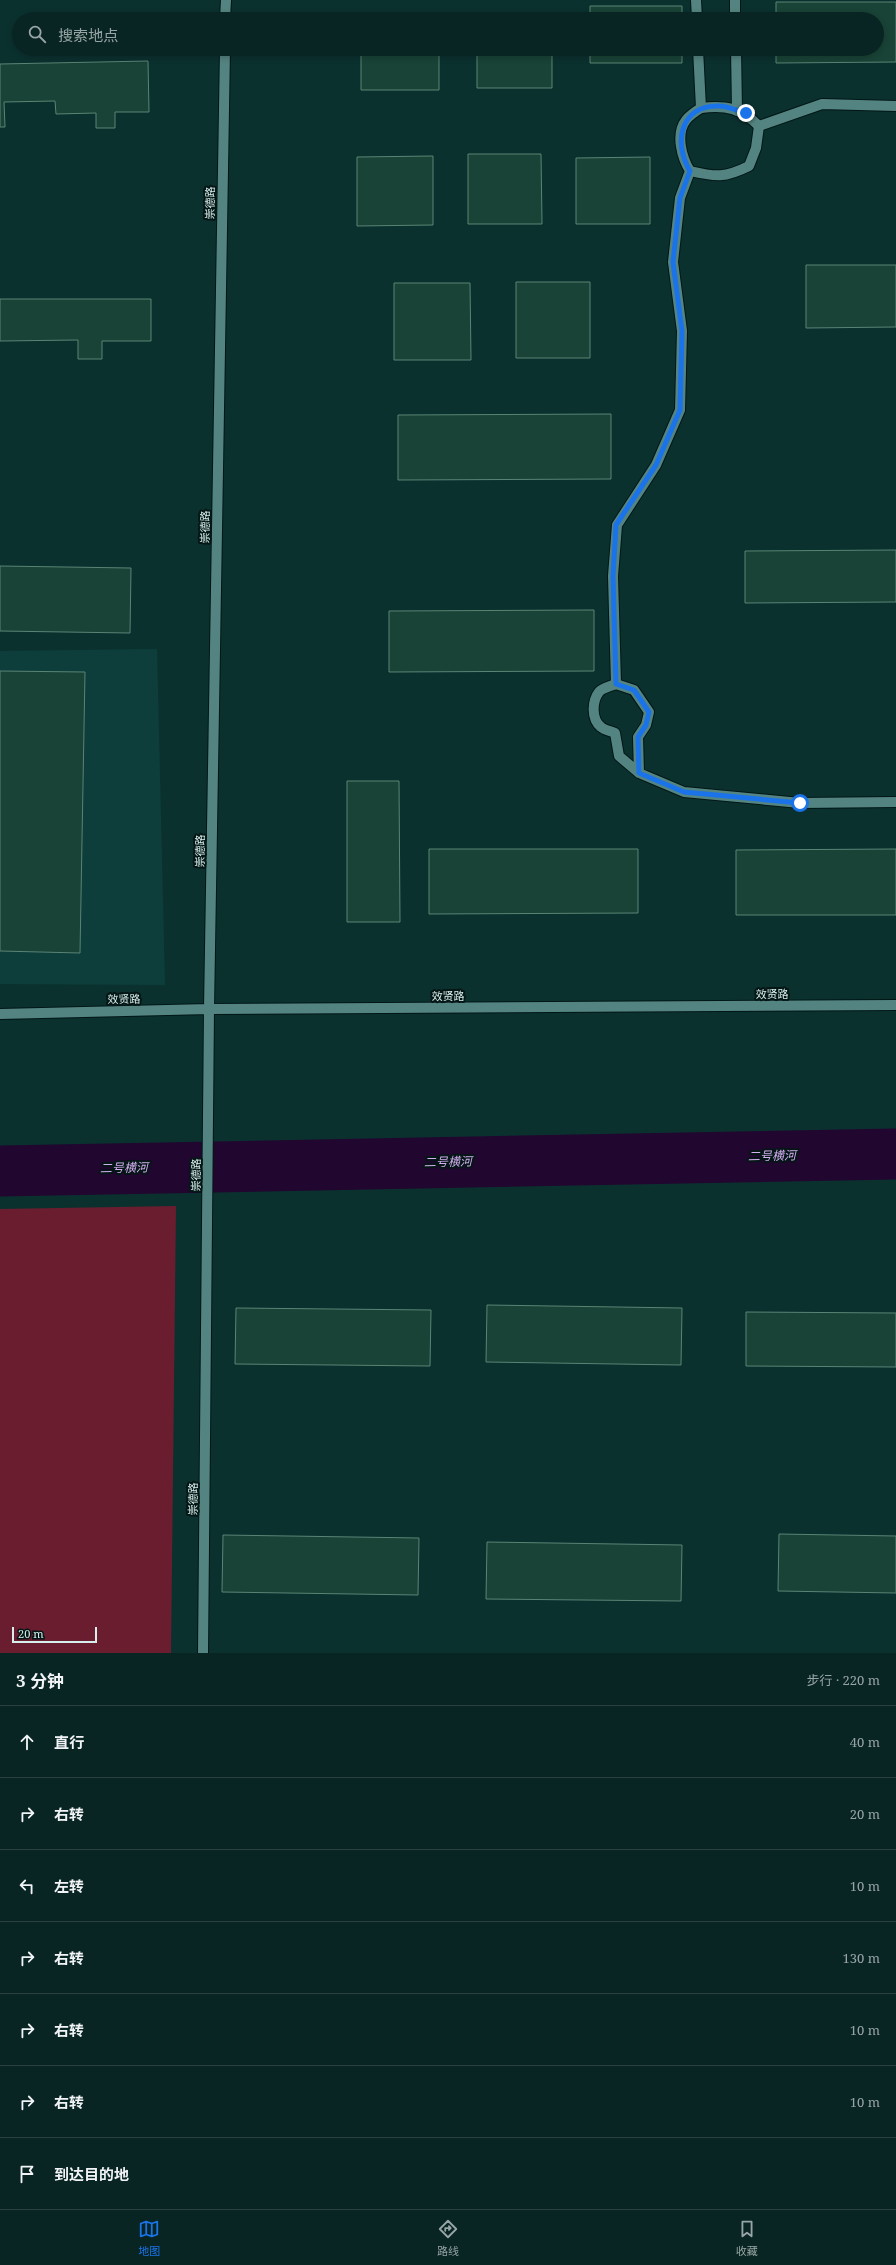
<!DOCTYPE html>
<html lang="zh">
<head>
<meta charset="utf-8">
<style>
	:root { --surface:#082523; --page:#112d2b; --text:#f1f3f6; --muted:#98a5a6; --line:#294241; --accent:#1a73e8 }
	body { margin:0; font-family:"Noto Serif","Noto Sans SC",serif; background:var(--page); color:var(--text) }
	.scale { position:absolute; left:12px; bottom:10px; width:85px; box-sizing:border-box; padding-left:4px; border:2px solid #d6efed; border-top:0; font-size:11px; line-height:14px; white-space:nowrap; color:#d6efed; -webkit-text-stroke:3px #041615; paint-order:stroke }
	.stop { position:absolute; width:12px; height:12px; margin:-9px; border:3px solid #1a73e8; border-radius:50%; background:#fff }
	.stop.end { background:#1a73e8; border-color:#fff; box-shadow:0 1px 4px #0008 }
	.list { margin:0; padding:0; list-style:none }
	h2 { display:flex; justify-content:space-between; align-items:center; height:52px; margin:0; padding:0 16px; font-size:17px }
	h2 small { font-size:13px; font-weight:400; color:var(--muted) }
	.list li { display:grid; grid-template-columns:26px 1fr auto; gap:12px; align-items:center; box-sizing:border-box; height:72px; padding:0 16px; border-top:1px solid var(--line) }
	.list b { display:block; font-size:15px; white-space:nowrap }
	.list em { font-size:13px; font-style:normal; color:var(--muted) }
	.icon { flex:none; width:22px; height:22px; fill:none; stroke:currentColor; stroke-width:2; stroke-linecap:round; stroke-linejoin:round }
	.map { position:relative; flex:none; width:896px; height:1653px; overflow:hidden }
	.search { position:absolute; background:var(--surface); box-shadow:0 2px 6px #0003; left:12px; right:12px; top:12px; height:44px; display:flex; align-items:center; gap:10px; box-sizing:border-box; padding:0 14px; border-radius:22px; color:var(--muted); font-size:15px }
	.sheet { height:556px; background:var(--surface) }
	nav { display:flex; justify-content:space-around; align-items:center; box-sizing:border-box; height:56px; border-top:1px solid var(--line); background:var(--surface); font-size:11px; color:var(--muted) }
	nav a { display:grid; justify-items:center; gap:2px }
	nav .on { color:var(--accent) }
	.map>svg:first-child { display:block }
	.built { fill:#0d3e3c }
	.green { fill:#6a1d2f }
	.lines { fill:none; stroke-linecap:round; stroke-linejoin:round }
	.river { stroke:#210630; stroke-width:51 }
	.building { fill:#194336; stroke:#5a8475 }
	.lane-casing { stroke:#001716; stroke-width:12 }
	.street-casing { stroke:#001716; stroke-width:12 }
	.lane { stroke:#548481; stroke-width:10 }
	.street { stroke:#548481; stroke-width:10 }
	.route { stroke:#1a73e8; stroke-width:5 }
	.labels { text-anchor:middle; stroke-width:4; stroke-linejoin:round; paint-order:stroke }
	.street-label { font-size:11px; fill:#d6efed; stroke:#041615 }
	.water-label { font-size:12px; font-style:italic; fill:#d4aef1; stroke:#041615 }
</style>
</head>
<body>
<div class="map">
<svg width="896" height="1653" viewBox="0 0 896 1653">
	<rect width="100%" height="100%" fill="#0b312f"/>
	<path class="built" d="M157,649l8,336 -165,-1v-333z"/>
	<path class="green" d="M176,1206l-5,447h-171v-444z"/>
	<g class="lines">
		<path class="river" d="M0,1171l896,-17"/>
	</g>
	<path class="building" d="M776,2h120v60l-120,1v-14h101v-30h-101z
		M590,6h92v13h-92z
		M361,49h78v41h-78z
		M477,49h75v39h-75z
		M590,49h92v14h-92z
		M148,61l1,51h-34v16h-19v-15l-40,1 -1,-13 -51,1 1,25h-5v-63z
		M468,154h73l1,70h-74z
		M433,156v69l-76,1v-69z
		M650,157v67h-74v-66z
		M806,265h90v62l-90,1z
		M516,282h74v76h-74z
		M394,283h76l1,77h-77z
		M0,299h151v42h-49v18h-24v-19l-78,1z
		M611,414v65l-213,1v-65z
		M896,550v52l-151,1v-52z
		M0,566l131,2 -1,65 -130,-2z
		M594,610v61l-205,1v-61z
		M0,671l85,1 -5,281 -80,-2z
		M347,781h52l1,141h-53z
		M429,849h209v64l-209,1z
		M896,849v66h-160v-65z
		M487,1305l195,3 -1,57 -195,-3z
		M236,1308l195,2 -1,56 -195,-2z
		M746,1312l150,1v54l-150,-1z
		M779,1534l117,2v57l-118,-2z
		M223,1535l196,3 -1,57 -196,-3z
		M487,1542l195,3 -1,56 -195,-2z"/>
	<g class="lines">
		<g class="lane-casing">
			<path id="lane" d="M696,0l1,19
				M735,0v19
				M698,49l3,59c-5,3 -11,7 -15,12 -11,14 -4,38 4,51 26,6 35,7 59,-5l7,-18 3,-22 63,-22 74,2
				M736,49l1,62
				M690,171l-10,27 -7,64 9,69 -2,79 -24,55 -39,60 -4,51 3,108c-5,2 -14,4 -17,8 -7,9 -8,27 2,35 3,3 10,4 14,6l4,23 20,17 45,19 116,11 96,-1
				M616,684l18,6 15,22 -3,13 -8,12 1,36"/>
		</g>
		<g class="street-casing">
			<path id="street" d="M225,19l1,-19
				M701,108c25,-3 40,0 58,18
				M0,1014l209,-5 687,-4
				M203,1653l6,-644 16,-960"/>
		</g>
		<use href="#lane" class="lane"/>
		<use href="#street" class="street"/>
	</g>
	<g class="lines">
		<path class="route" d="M746,113c-8,-2 -19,-7 -27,-7 -39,-1 -46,37 -29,65l-10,27 -7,64 9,69 -2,79 -24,55 -40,60 -3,51 3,108 18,6 15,22 -3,13 -8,12 1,36 45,19 116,11"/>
	</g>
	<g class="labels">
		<g class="street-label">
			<text transform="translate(210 203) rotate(-89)" y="4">崇德路</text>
			<text transform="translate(205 527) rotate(-89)" y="4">崇德路</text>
			<text transform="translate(200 851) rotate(-89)" y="4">崇德路</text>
			<text x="772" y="998">效贤路</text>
			<text x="448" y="1000">效贤路</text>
			<text transform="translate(124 999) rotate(-1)" y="4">效贤路</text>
			<text transform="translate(196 1175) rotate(-89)" y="4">崇德路</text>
			<text transform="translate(193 1499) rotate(-89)" y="4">崇德路</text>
		</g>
		<g class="water-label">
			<text transform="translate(772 1156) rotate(-1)" y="4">二号横河</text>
			<text transform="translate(448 1162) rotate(-1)" y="4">二号横河</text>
			<text transform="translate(124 1168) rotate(-1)" y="4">二号横河</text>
		</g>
	</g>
</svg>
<div class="scale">20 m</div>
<div class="stop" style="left:800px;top:803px"></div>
<div class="stop end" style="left:746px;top:113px"></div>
<div class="search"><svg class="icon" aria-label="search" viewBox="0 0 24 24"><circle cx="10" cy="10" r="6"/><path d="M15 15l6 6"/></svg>搜索地点</div>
</div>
<section class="sheet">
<h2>3 分钟<small>步行 · 220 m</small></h2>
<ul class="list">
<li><svg class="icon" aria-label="ahead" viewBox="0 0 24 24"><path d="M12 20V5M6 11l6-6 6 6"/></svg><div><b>直行</b></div><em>40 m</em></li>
<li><svg class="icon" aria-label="right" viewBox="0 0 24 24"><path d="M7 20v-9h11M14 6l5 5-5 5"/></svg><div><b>右转</b></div><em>20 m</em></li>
<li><svg class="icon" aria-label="left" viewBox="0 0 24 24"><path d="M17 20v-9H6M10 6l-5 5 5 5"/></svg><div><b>左转</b></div><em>10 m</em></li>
<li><svg class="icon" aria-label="right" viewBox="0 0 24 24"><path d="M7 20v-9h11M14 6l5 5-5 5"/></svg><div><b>右转</b></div><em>130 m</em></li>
<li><svg class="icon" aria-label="right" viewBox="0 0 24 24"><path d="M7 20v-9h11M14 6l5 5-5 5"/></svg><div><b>右转</b></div><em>10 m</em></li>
<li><svg class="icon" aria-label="right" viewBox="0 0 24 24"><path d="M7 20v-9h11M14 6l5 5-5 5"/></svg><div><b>右转</b></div><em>10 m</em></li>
<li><svg class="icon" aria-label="arrive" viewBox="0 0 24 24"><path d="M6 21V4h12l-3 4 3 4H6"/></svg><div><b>到达目的地</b></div></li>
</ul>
</section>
<nav>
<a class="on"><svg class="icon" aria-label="map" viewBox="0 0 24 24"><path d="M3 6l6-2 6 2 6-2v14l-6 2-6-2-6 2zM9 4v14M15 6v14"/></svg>地图</a>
<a><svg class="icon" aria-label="directions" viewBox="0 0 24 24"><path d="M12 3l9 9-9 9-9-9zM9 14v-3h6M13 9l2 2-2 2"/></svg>路线</a>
<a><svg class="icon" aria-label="saved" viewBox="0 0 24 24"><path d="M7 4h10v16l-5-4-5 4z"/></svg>收藏</a>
</nav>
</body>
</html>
